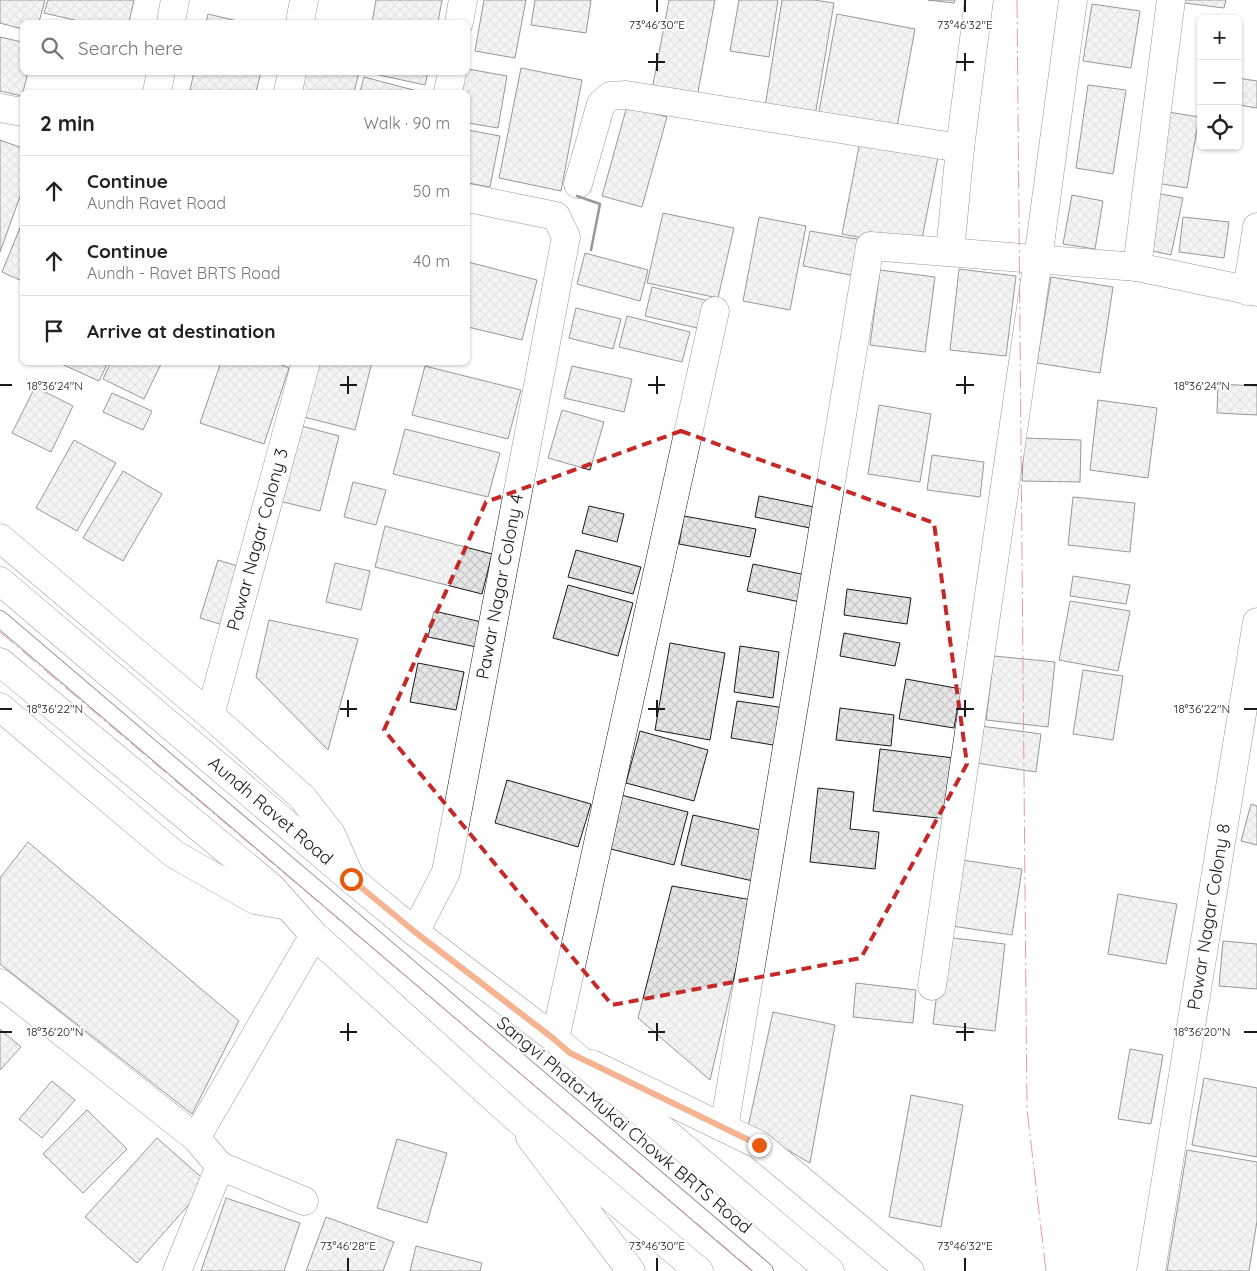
<!DOCTYPE html>
<html lang="en">
<head>
<meta charset="utf-8">
<style>
	:root { --surface:#fff; --page:#f2f2f2; --text:#202124; --muted:#757577; --line:#e0e0e0 }
	body { margin:0; font-family:Quicksand,sans-serif; background:var(--page); color:var(--text) }
	.controls { position:absolute; right:15px; top:15px; display:grid; overflow:hidden; border-radius:8px; box-shadow:0 1px 4px #0004 }
	.controls button { width:45px; height:45px; display:grid; place-items:center; padding:0; border:0; border-bottom:1px solid var(--line); background:var(--surface); color:var(--text); font:25px sans-serif }
	.stop { position:absolute; width:15px; height:15px; margin:-11px; border:4px solid #ea580c; border-radius:50%; background:#fff }
	.stop.end { background:#ea580c; border-color:#fff; box-shadow:0 1px 5px #0008 }
	.list { margin:0; padding:0; list-style:none }
	h2 { display:flex; justify-content:space-between; align-items:center; height:65px; margin:0; padding:0 20px; font-size:21px }
	h2 small { font-size:16px; font-weight:400; color:var(--muted) }
	.list li { display:grid; grid-template-columns:32px 1fr auto; gap:15px; align-items:center; box-sizing:border-box; height:70px; padding:0 20px; border-top:1px solid var(--line) }
	.list b { display:block; font-size:19px; white-space:nowrap }
	.list p { margin:0; font-size:16px; white-space:nowrap; color:var(--muted) }
	.list em { font-size:16px; font-style:normal; color:var(--muted) }
	.icon { flex:none; width:28px; height:28px; fill:none; stroke:currentColor; stroke-width:2; stroke-linecap:round; stroke-linejoin:round }
	.map { position:relative; flex:none; width:1257px; height:1271px; overflow:hidden }
	.search { position:absolute; background:var(--surface); box-shadow:0 1px 4px #0004; left:20px; top:20px; width:450px; height:55px; display:flex; align-items:center; gap:12px; box-sizing:border-box; padding:0 18px; border-radius:8px; color:var(--muted); font-size:19px }
	.panel { position:absolute; background:var(--surface); box-shadow:0 1px 4px #0004; left:20px; top:90px; width:450px; height:275px; border-radius:8px }
	.map>svg:first-child { display:block }
	.building { fill:url(#building-cross-hatch); stroke:#1a1a1a }
	.lines { fill:none; stroke-linecap:round; stroke-linejoin:round }
	.service-casing { stroke:#1a1a1a; stroke-width:18 }
	.minor-casing { stroke:#1a1a1a; stroke-width:29 }
	.tertiary-casing { stroke:#1a1a1a; stroke-width:29 }
	.primary-casing { stroke:#1a1a1a; stroke-width:29 }
	.service { stroke:#fff; stroke-width:16 }
	.minor { stroke:#fff; stroke-width:28 }
	.tertiary { stroke:#fff; stroke-width:28 }
	.primary { stroke:#fff; stroke-width:28 }
	.wall { stroke:#1a1a1a; stroke-width:2.5 }
	.power { stroke:#c62828; stroke-width:1; stroke-dasharray:18 4 2.5 4; stroke-linecap:butt }
	.route { stroke:#ea580c; stroke-width:6 }
	.marked { fill:none; stroke:#c62828; stroke-width:4; stroke-dasharray:10 6; stroke-linejoin:round }
	.ticks { fill:none; stroke:#1a1a1a; stroke-width:2 }
	.labels { text-anchor:middle; stroke-width:4; stroke-linejoin:round; paint-order:stroke }
	.street-label { font-size:18px; fill:#1a1a1a; stroke:#fff }
	.ticks-label { font-size:12px; text-anchor:middle; fill:#1a1a1a; stroke:#fff; stroke-width:4; stroke-linejoin:round; paint-order:stroke }
</style>
</head>
<body>
<div class="map">
<svg width="1257" height="1271" viewBox="0 0 1257 1271">
	<defs>
		<pattern id="building-cross-hatch" width="8" height="8" patternUnits="userSpaceOnUse" patternTransform="scale(1.25)"><rect width="8" height="8" fill="#e6e6e6"/><path d="M0 0l8 8M0 8l8-8" fill="none" stroke="#c5c5c5"/></pattern>
	</defs>
	<rect width="100%" height="100%" fill="#fff"/>
	<path class="building" d="M0,0h45l-6,22h-17v7l-22,-6z
		M48,0h86l-5,22h-46l-39,-9z
		M376,0h66l-4,22h-66z
		M484,0h42l-11,58 -40,-7z
		M535,0h56l-5,33 -55,-8z
		M669,0h46l-19,103 -45,-8z
		M739,0h39l-9,57 -39,-6z
		M782,0h32l20,3 -19,113 -50,-9z
		M928,0h27l-1,3z
		M1184,0h42l-2,8 -40,-5z
		M1092,4l48,7 -9,57 -48,-7z
		M208,14l34,8h-36z
		M837,14l78,15 -19,103 -78,-15z
		M0,37l22,5v30h6l-6,24 -22,-5z
		M521,68l61,12 -21,111 -62,-13z
		M468,69l39,7 -9,52 -30,-5v-31h-12l3,-20h9z
		M194,72h67l-5,20h-58l-8,-2z
		M298,72h61l-5,20h-61z
		M365,72h63l-3,13z
		M364,77l57,15h-61z
		M1238,78l19,3v27l-19,-3z
		M1088,85l38,5 -13,84 -37,-6z
		M627,106l40,11 -25,90 -40,-11z
		M1162,111l37,6 -12,71 -37,-6z
		M468,130l32,6 -10,51 -22,-4z
		M861,136l78,16 -19,97 -78,-15z
		M0,140l22,8v43l-22,61z
		M1155,193l28,5 -12,57 -28,-6z
		M1072,195l31,6 -8,48 -32,-5z
		M663,213l71,15 -16,70 -71,-15z
		M759,217l47,9 -16,84 -47,-9z
		M1183,217l46,5 -5,36 -45,-6z
		M22,223v58l-20,-9z
		M810,231l58,10 -7,36 -58,-11z
		M585,253l63,17 -8,31 -63,-17z
		M468,262l69,18 -15,60 -54,-13z
		M959,269l57,7 -10,80 -56,-6z
		M880,270l55,7 -10,75 -55,-7z
		M1051,277l62,10 -13,86 -63,-10z
		M652,287l61,15 -7,28 -61,-14z
		M576,308l45,11 -8,30 -44,-11z
		M627,316l63,16 -8,30 -63,-15z
		M57,362h51l-9,19z
		M111,362h51l-18,37 -41,-20z
		M221,362h53l15,6 -25,76 -64,-21z
		M314,362h58l-17,68 -55,-14z
		M425,366l96,24 -13,49 -96,-24z
		M572,366l60,13 -8,33 -60,-14z
		M1218,384l39,2v29l-40,-2z
		M35,387l38,19 -22,46 -39,-19z
		M112,393l40,18 -9,19 -40,-18z
		M1098,400l59,8 -9,70 -58,-8z
		M879,405l52,9 -11,68 -52,-8z
		M562,410l42,12 -14,48 -42,-12z
		M298,425l41,11 -19,75 -41,-10z
		M405,429l95,24 -12,44 -95,-23z
		M1024,438l57,2 -1,42 -58,-1z
		M74,440l42,23 -39,68 -41,-23z
		M932,455l52,7 -4,35 -53,-7z
		M123,471l39,23 -39,67 -40,-23z
		M353,482l33,8 -10,35 -32,-8z
		M759,496l60,12 -4,21 -60,-12z
		M1073,497l62,6 -5,49 -62,-7z
		M589,506l35,8 -7,28 -35,-9z
		M684,516l72,13 -6,28 -71,-13z
		M385,526l107,28 -10,40 -107,-27z
		M576,550l65,17 -8,27 -65,-17z
		M218,560l23,7 -18,58 -23,-7z
		M335,563l35,8 -9,39 -35,-8z
		M753,564l53,11 -6,27 -53,-11z
		M1073,576l57,9 -4,19 -56,-8z
		M568,585l65,18 -15,53 -65,-18z
		M847,589l64,9 -4,26 -63,-9z
		M1070,601l60,10 -12,60 -59,-11z
		M434,611l52,12 -5,25 -53,-11z
		M269,620l89,19 -30,111 -72,-73z
		M844,633l56,10 -5,23 -55,-10z
		M670,643l55,10 -15,87 -55,-10z
		M740,646l39,6 -6,46 -39,-6z
		M994,656l61,6 -7,65 -62,-7z
		M418,663l46,9 -8,38 -46,-8z
		M1083,670l40,6 -10,64 -40,-6z
		M906,679l55,10 -7,39 -55,-9z
		M737,701l55,8 -7,38 -54,-9z
		M840,708l54,7 -3,31 -55,-6z
		M981,726l60,8 -5,38 -60,-9z
		M640,731l68,19 -14,51 -68,-18z
		M880,749l74,9 -7,61 -74,-8z
		M507,780l84,24 -13,43 -83,-24z
		M818,788l36,4 -4,37 29,3 -4,37 -65,-7z
		M621,795l67,17 -14,53 -67,-17z
		M1251,804l6,2v39l-16,-4z
		M693,815l72,16 -12,50 -72,-16z
		M28,842l211,179 -47,93 -192,-150v-86z
		M962,860l60,9 -10,66 -60,-9z
		M672,886l80,14 -42,180 -72,-62z
		M1118,894l59,10 -11,60 -58,-10z
		M944,937l61,7 -10,87 -62,-7z
		M1223,941l34,3v45l-38,-3z
		M856,983l60,7 -3,33 -60,-6z
		M773,1012l62,13 -25,138 -62,-36z
		M0,1029l21,18 -21,23z
		M1130,1049l33,6 -12,69 -33,-5z
		M1204,1078l53,10v69l-65,-12z
		M52,1081l23,19 -33,38 -23,-19z
		M911,1095l52,10 -22,122 -52,-10z
		M87,1110l40,39 -44,44 -40,-39z
		M157,1138l51,45 -71,80 -52,-46z
		M397,1139l50,14 -20,70 -50,-15z
		M1187,1150l70,12v59l-8,50h-82z
		M226,1198l74,25 -16,48h-83z
		M326,1217l68,25 -11,29h-77z
		M416,1246l66,17 -2,8h-70z"/>
	<g class="lines">
		<g class="service-casing">
			<path id="service" d="M0,619l765,652"/>
		</g>
		<g class="minor-casing">
			<g id="minor">
				<path d="M1171,0l-34,267 120,25"/>
				<path d="M171,22l4,-22"/>
				<path d="M300,22l4,-22"/>
				<path d="M459,22l4,-22"/>
				<path d="M157,92l4,-20"/>
				<path d="M288,92l4,-20"/>
				<path d="M448,92l4,-20"/>
				<path d="M0,108l22,4"/>
				<path d="M578,184l23,-80 9,-8 16,-1 334,53"/>
				<path d="M950,252l10,-104 19,-148"/>
				<path d="M1247,291l10,-64"/>
				<path id="s1" d="M210,715l96,-353"/>
				<path id="s2" d="M415,932l31,-60 120,-635 -10,-21 -88,-18"/>
				<path d="M0,983l196,155 24,28 84,35"/>
				<path d="M932,986l106,-727 35,-259"/>
				<path d="M555,1039l160,-728"/>
				<path d="M724,1128l146,-882 267,21"/>
				<path d="M196,1138l118,-203"/>
				<path d="M177,1271l43,-105"/>
				<path id="s3" d="M1151,1271l106,-649"/>
			</g>
		</g>
		<g class="tertiary-casing">
			<path id="tertiary" d="M0,538l210,177 92,82 29,37 20,45
				M0,707l174,147 81,46 33,6
				M592,1064l167,81 151,126
				M530,1137l101,134"/>
		</g>
		<g class="primary-casing">
			<g id="primary">
				<path id="s4" d="M0,581l351,298 64,53 140,107 275,232"/>
				<path d="M0,662l271,225 43,48 201,182 184,154"/>
			</g>
		</g>
		<use href="#service" class="service"/>
		<use href="#minor" class="minor"/>
		<use href="#tertiary" class="tertiary"/>
		<use href="#primary" class="primary"/>
		<path class="wall" d="M577,196l23,8 -9,46"/>
		<path class="power" d="M1017,0l10,1109 19,162
			M0,632l753,639"/>
	</g>
	<g class="lines">
		<path class="route" d="M351,879l64,53 139,107 16,14 189,92"/>
	</g>
	<path d="M0 0H1257V1271H0ZM681,431l253,92 33,241 -106,194 -249,47 -228,-275 102,-228z" fill="#fff" fill-opacity=".55" fill-rule="evenodd"/>
	<path class="marked" d="M681,431l253,92 33,241 -106,194 -249,47 -228,-275 102,-228z"/>
	<path class="ticks" d="M657,0v12M965,0v12M657,53v18M965,53v18M648,62h17M956,62h18M348,376v18M657,376v18M965,376v18M0,385h12M340,385h17M648,385h17M956,385h18M1244,385h13M348,700v17M657,700v17M965,700v17M0,709h12M340,709h17M648,709h17M956,709h18M1244,709h13M348,1023v18M657,1023v18M965,1023v18M0,1032h12M340,1032h17M648,1032h17M956,1032h18M1244,1032h13M348,1258v13M657,1258v13M965,1258v13"/>
	<g class="labels">
		<g class="street-label">
			<text dy="6" stroke="none"><textPath href="#s1" startOffset="182">Pawar Nagar Colony 3</textPath></text>
			<text dy="6" stroke="none"><textPath href="#s2" startOffset="358">Pawar Nagar Colony 4</textPath></text>
			<text dy="6" stroke="none"><textPath href="#s4" startOffset="355">Aundh Ravet Road</textPath></text>
			<text dy="6" stroke="none"><textPath href="#s3" startOffset="359">Pawar Nagar Colony 8</textPath></text>
			<text transform="translate(624 1125) rotate(40)" y="6">Sangvi Phata-Mukai Chowk BRTS Road</text>
		</g>
	</g>
	<g class="ticks-label">
		<text x="657" y="29">73°46'30"E</text>
		<text x="965" y="29">73°46'32"E</text>
		<text x="55" y="390">18°36'24"N</text>
		<text x="1202" y="390">18°36'24"N</text>
		<text x="55" y="713">18°36'22"N</text>
		<text x="1202" y="713">18°36'22"N</text>
		<text x="55" y="1036">18°36'20"N</text>
		<text x="1202" y="1036">18°36'20"N</text>
		<text x="348" y="1250">73°46'28"E</text>
		<text x="657" y="1250">73°46'30"E</text>
		<text x="965" y="1250">73°46'32"E</text>
	</g>
</svg>
<div class="controls">
<button>+</button>
<button>−</button>
<button><svg class="icon" aria-label="locate" viewBox="0 0 24 24"><circle cx="12" cy="12" r="6"/><path d="M12 2v4M12 18v4M2 12h4M18 12h4"/></svg></button>
</div>
<div class="stop" style="left:351px;top:879px"></div>
<div class="stop end" style="left:759px;top:1145px"></div>
<div class="search"><svg class="icon" aria-label="search" viewBox="0 0 24 24"><circle cx="10" cy="10" r="6"/><path d="M15 15l6 6"/></svg>Search here</div>
<section class="panel">
<h2>2 min<small>Walk · 90 m</small></h2>
<ul class="list">
<li><svg class="icon" aria-label="ahead" viewBox="0 0 24 24"><path d="M12 20V5M6 11l6-6 6 6"/></svg><div><b>Continue</b><p>Aundh Ravet Road</p></div><em>50 m</em></li>
<li><svg class="icon" aria-label="ahead" viewBox="0 0 24 24"><path d="M12 20V5M6 11l6-6 6 6"/></svg><div><b>Continue</b><p>Aundh - Ravet BRTS Road</p></div><em>40 m</em></li>
<li><svg class="icon" aria-label="arrive" viewBox="0 0 24 24"><path d="M6 21V4h12l-3 4 3 4H6"/></svg><div><b>Arrive at destination</b></div></li>
</ul>
</section>
</div>
</body>
</html>
